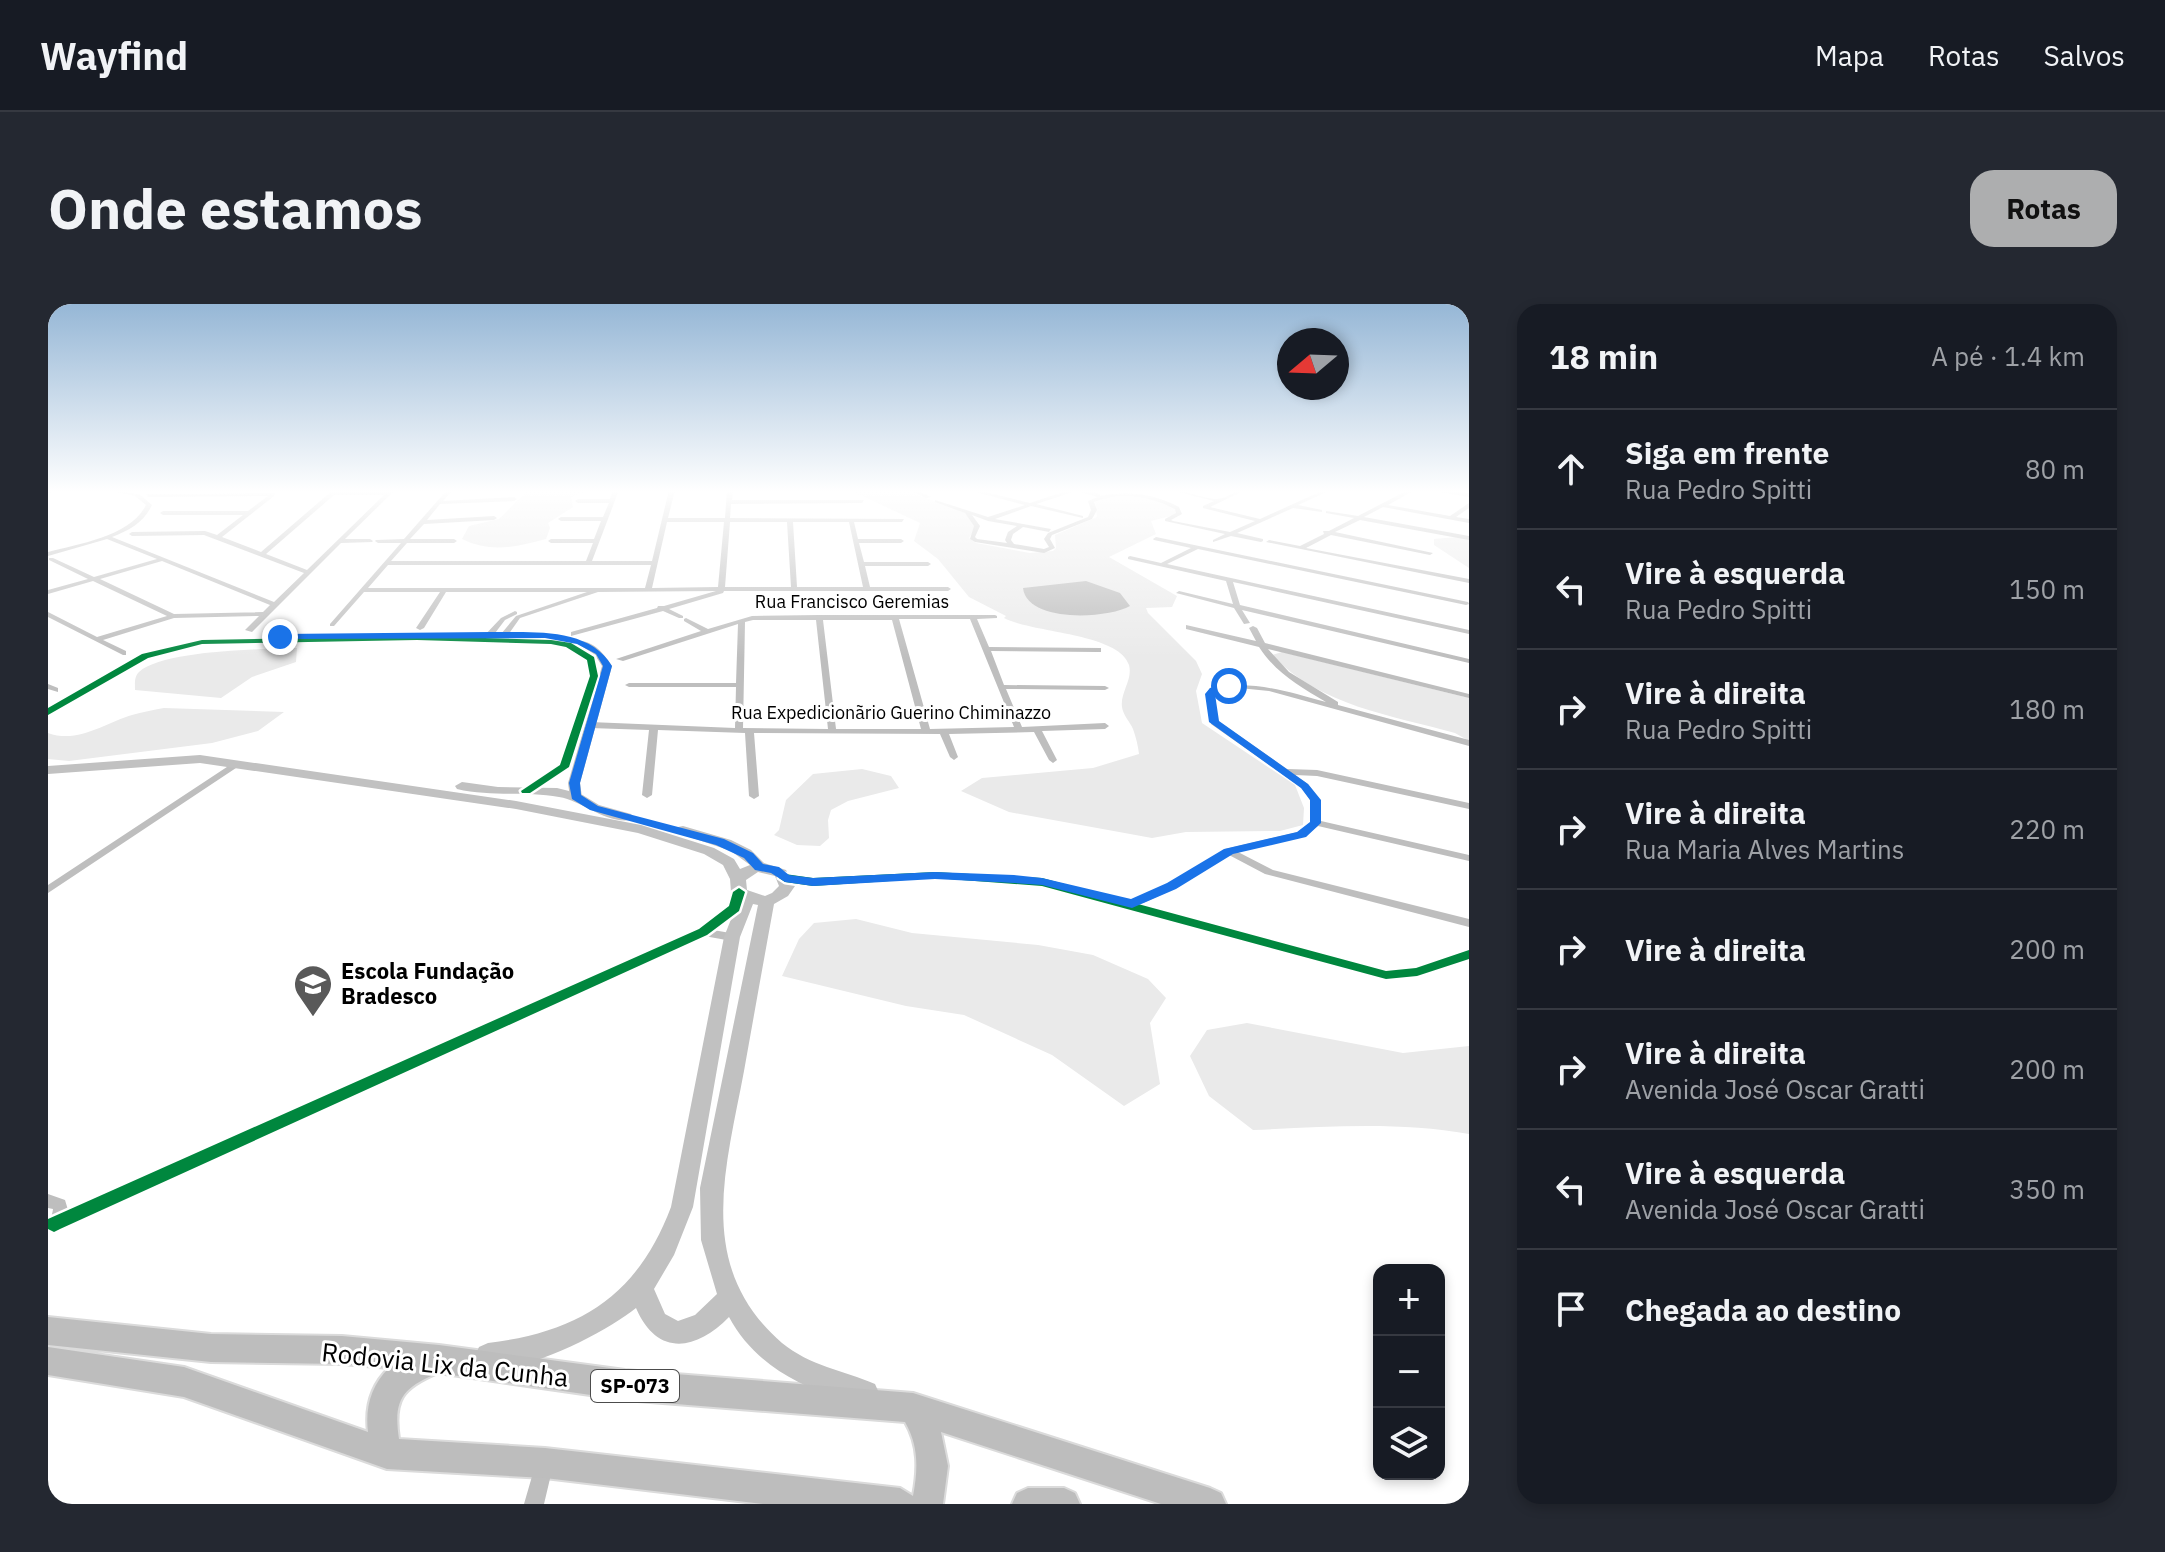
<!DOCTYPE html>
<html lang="pt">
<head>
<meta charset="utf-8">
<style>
	:root { --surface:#171b24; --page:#242831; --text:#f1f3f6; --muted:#9ea1a6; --line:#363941; --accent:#adaeaf }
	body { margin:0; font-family:"IBM Plex Sans",sans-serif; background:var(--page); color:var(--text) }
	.controls { position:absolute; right:24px; bottom:24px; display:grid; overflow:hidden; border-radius:16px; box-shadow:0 4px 12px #0003 }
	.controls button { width:72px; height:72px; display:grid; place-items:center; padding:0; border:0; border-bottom:2px solid var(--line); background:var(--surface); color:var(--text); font:40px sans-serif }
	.compass { position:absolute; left:1229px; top:24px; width:72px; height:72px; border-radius:50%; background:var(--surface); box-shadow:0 4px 12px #0003; rotate:251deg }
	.stop { position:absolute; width:24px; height:24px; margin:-18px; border:6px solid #1a73e8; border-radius:50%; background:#fff }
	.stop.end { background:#1a73e8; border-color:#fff; box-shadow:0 2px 8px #0008 }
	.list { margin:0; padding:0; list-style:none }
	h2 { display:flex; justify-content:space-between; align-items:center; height:104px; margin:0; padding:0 32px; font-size:34px }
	h2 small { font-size:26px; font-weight:400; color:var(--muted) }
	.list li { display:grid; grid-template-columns:52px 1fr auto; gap:24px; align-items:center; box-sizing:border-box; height:120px; padding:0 32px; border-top:2px solid var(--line) }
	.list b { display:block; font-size:30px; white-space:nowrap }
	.list p { margin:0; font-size:26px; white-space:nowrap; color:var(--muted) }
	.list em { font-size:26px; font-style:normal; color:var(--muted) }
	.icon { flex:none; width:44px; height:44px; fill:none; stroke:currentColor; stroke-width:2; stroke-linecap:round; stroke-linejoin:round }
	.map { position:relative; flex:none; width:1421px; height:1200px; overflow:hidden; border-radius:24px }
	header { display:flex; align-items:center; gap:48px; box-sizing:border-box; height:112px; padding:0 40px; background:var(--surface); border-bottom:2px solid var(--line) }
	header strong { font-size:38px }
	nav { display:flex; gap:44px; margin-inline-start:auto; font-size:28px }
	.intro { display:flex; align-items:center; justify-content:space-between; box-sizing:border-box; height:192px; padding:0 48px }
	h1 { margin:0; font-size:56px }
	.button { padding:20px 36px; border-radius:24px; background:var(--accent); color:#111; font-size:28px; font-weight:700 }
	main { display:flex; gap:48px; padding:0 48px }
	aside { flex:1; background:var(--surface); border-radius:24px; box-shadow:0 4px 12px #0003 }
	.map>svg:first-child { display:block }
	.green { fill:#eaeaea }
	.water { fill:#bcbcbc }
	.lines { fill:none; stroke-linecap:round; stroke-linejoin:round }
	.primary-casing { stroke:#dbdbdb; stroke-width:4 }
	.minor { fill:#bebebe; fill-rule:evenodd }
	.tertiary { fill:#bebebe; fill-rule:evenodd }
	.secondary { fill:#c1c1c1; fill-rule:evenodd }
	.primary { fill:#bdbdbd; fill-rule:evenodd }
	.cycleway-casing { stroke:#fff; stroke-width:5 }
	.cycleway { fill:#00873e; fill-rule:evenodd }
	.route { fill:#1a73e8 }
	.labels { text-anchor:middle; stroke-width:6; stroke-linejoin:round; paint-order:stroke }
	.far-street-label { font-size:18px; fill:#000; stroke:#fff }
	.shield { fill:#fff; stroke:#4c4c4c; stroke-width:2 }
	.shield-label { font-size:20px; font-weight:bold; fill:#000 }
	.poi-label { font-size:22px; font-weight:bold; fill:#000; stroke:#fff; text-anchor:start }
	.near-street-label { font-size:26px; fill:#000; stroke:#fff }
</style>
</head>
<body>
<header>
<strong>Wayfind</strong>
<nav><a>Mapa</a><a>Rotas</a><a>Salvos</a></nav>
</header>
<div class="intro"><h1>Onde estamos</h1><a class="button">Rotas</a></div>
<main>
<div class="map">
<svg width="1421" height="1200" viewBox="0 0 1421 1200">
	<rect width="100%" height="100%" fill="#fff"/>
	<path class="green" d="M480,186l58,2 -15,5 2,10 -25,16 2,5 -4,11c-29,8 -56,14 -84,0l7,-13 30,-7z
		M802,186h54l60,22 13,14 -8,12 7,5 54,10 23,-2 3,-3 -1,-13 42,-18 -2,-18c28,-8 56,-3 82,9l2,6 -28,7 5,13 -47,23 68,39 -5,11 -26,1 2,5 48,48 6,13 -6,17 6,32 93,62 9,23 -1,17 -23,6 -94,1 -34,6 -143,-26 -48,-21 21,-13 111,-10 46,-14c-1,-8 -3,-17 -6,-25 -3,-7 -10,-14 -11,-22 -2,-15 11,-27 7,-42 -10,-32 -96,-32 -125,-47l2,-2 -37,-19 -31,-38 -24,-18 6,-18z
		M1410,233l11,2v29l-35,-23v-6z
		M249,344l-1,14 -44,15 -31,21 -86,-8c0,-7 -1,-13 4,-18 24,-22 125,-23 158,-24z
		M1234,348l187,46v43l-14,-8c-64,-18 -135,-27 -183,-78z
		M116,404l120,4 -26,19 -46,12 -143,18 -21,-2v-26c30,11 57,-10 84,-18 10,-3 21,-5 32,-7z
		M814,465l29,7 8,12 -51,13 -17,9 -3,10 1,18 -9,8 -23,-1 -23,-10 5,-5 7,-30 27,-26z
		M808,615l56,14 126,12 55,10 55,24 18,19 -16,25 10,61 -36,22 -72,-51 -88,-40 -58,-9 -124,-30 17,-37 15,-16z
		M1199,719l156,30 66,-7v88c-71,-13 -145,-7 -216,-4l-44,-34 -19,-40 17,-26z"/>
	<path class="water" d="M1038,277l34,12 10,13c-23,13 -103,17 -107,-18z"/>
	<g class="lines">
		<g class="primary-casing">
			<path id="primary" d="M0,1013l163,17 131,2 97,9 186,25 288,23 297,95 11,5 5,11h-65l-220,-72 7,34 -5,38h-180l-218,-26 -158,-9 -203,-72 -136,-22v-28l136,20 184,65c-3,-24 3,-47 21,-64l-47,-4 -131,-2 -163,-17zM390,1069l187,27 280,22c14,24 13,48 8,74l-13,-8 -355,-40 -146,-9c-6,-39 3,-51 39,-66z
				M980,1184h36l11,5 5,11h-68l5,-11z"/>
		</g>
		<path class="minor" d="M0,186h17l-17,3z
			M59,186l32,4 13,11c-8,17 -22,25 -40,32l162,65 30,-29 -100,-38 -72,1 -3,-2 3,-2 73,-1 12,4 26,-20h-80l-3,-2 3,-2h85l20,-15 -120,1 -2,-3 129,-1 -1,3 -52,41 39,15 72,-62h6l-2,1 58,-1 -50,49h25l3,2 -1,1 -31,1 -89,89 -7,-2 14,-14 -85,2 -71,22 23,11v4h-3l-75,-38v-5l2,1 47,24 70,-21 -74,-35 -45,13v-4l40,-11 -39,-19v-2h4l41,19 63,-18 -50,-20 -59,17v-4c31,-8 83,-16 98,-47l-11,-9zM286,191h50l-77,75 -41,-16zM114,257l108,44 -7,7 -89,2 -74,-35z
			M399,186h6l-10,11 71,-4 3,2 -3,2 -74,3 -13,16 67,-4 3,2 -3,2 -70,4 -14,15h44l3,2 -3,2h-47l-16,18h195l7,-18h-42l-3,-2 3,-2h43l7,-18h-40l-3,-2 3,-2h42l6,-14h-31l-3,-2 3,-2h32l3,-9h6l-27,71h60l17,-71h6l-7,28h57l2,-28h6l-1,10h132l-2,3 -131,1 -1,14 174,1 -2,3h-48l4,17h43l3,2 -3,2h-42l5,19h64l3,2 -3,2h-63l5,21h78l3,2 -3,2h-224l-1,2 -54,16 14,7v2h-4l-16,-7 -92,25v-4l86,-24 1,-2h6l52,-15 -118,1 -78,26 -17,24h-3l-4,-2 20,-24 71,-24h-141l-22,36 -4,2 -4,-2 24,-36h-76l-30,34h-4v-2l71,-81h-23l-3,-2 1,-1 28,-1zM619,218h57l-6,65 -66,1zM682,218h57l4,65h-66zM745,218h56l14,65h-66zM340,261h263l-6,23h-277z
			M861,186h7l15,7 -5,1z
			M920,186h9l53,13 39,-13h15l16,4v2c28,-6 54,-2 79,11l3,7 -11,6 2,1 57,11 25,-11 -52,-13v-2l11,-5 -44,-11c15,0 38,10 48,9 10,-1 16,-9 27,-9l-35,17 50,12 64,-29h7l-33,15 24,5v2l-29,-4 -56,25 26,6v2l-2,1 -30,-6 -18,6v-2l12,-6 -60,-13v-2l11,-6 -1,-4c-25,-13 -54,-18 -81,-7l3,8 -5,9 -40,16 -2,4 5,9 -11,5 -69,-11 -5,-3 4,-13 -9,-13 -30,-11v-2l53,17 37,-12zM1028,187l22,6 -10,4 3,9 -3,7 -40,16 -4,6 5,8 -5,2 -30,-5 -3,-4 2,-6 10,-7 26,5 2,-3 -56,-10 36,-13 52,12v-2l-47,-12zM924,211l16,6 29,5 -9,6 -3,8 2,3 -30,-4 -2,-2 5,-11z
			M1360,186h7l-27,15 62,11 19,-13v5l-13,9 13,2v4l-86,-16 -19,10 105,19v4l-109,-20 -25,12 98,21 -3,2 -99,-20 -25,13 163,31v4l-203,-41 3,-2 31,6 24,-12 -1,-3h6l25,-13 -28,-5v-2l32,5z
			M1108,233l312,65 1,2 -3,1 -268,-56 -31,15 302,66v4l-236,-52 7,23 229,54v4l-227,-53 8,13 -6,1 -10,-16 -58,-15 3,-2 54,13 -7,-23 -98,-22v-2l2,-1 31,7 30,-15 -37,-8 -1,-1z
			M467,307l2,1v2l-12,6 -16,21h-6v-4l18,-19z
			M771,311h176l2,1v2l-20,1 12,28 112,1v4h-3l-107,-1 13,34 101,1 4,2 -4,2 -99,-1 16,38 83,-4 4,3 -4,3 -63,2 15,29 -4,3 -4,-3 -15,-28 -85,2 9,23 -4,3 -4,-3 -10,-23 -186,-1 5,63 -5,3 -5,-3 -4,-63 -87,-3 -6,65 -5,3 -5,-3 7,-65 -59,-2 -4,-3 4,-3 145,6 1,-41h-107l-4,-2 4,-2h107l2,-59 -115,37 -7,-2 85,-28 -17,-10v-2l2,-1 22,11 44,-13zM851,315h71l44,108 -84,2zM705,316h63l12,109 -85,-1 2,-106zM775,316h69l29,109h-85z
			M1138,321l70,16 -7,-13 4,-2 4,2 8,15 204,51v4l-201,-49 21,23 49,30v3l131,35v6l-200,-55 -30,-3 -23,4 -2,2 4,27 69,48 30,1 152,33v6l-152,-33 -22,-1 13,9 12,16 1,21 148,34v6l-151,-35 -13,10 -67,16 35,18 196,49v8l-204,-53 -36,-19 -53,33 -37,17 247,66 30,-3 53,-18v8l-52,18 -31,3 -344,-94 -107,-7 -122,7 -28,-4 -5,-3 5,-3 28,4 122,-7 107,7 86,23 40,-18 57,-35 73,-17 13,-10 -1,-22 -8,-12 -91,-64 -5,-30 4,-6c44,-8 74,3 116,14 -27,-16 -50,-29 -67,-55l-73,-18z
			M0,380l10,4v4l-10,-3z
			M188,457l5,3 -2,2 -191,127v-8z
			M691,585l5,3 -5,18 -26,20 23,4 2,3 -2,3 -4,1 -28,-5 -645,294 -5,2 -5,-2c-1,-10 3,-12 4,-21l-5,-1v-14l17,6 3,10 631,-281 31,-23 4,-14z
			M496,1153l7,2 2,7 -9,38h-20l13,-45z"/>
		<path class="tertiary" d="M369,331l134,4 20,4 23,14 5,19 -29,91 -40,27h-8l-2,-3 39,-26 30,-89 -3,-16 -21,-13 -14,-2 -134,-4 -215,4 -54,13 -100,57v-7l94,-54 60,-15z
			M531,337c15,0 25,13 33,25l-32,117 2,14 -6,4 -6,-4 -2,-14 34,-117 -7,-11 -16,-10z"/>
		<path class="secondary" d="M1387,186l34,3v4l-30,-5z
			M152,451l316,46 125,24 73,23 20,11 6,10 10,-4 -19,-14 -53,-18 -2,-3 2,-3 5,-1 48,14 20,10 13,13 22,7 9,16 -7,10 -14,8c-10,55 -20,111 -30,167 -18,97 -50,196 38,272 28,23 61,27 93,41l4,9 -4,9c-12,5 -23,0 -36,-4 -46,-14 -87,-38 -110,-81 -33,34 -72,40 -93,-9 -30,24 -120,72 -157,57l-4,-9 4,-9 9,-4c92,-11 150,-48 183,-136l53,-270 15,-38 -8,-7 -1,-13 -7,-14 -19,-11 -66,-21 -122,-24 -316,-46 -152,11v-8zM710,568l17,4 4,10 -7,7 -7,3 -18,-6 -1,-10zM705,600l5,1 -58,283 1,52 16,54 -22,21 -17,6 -13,-7 -11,-25 20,-34 19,-48 47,-270z
			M414,478l36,5 59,1 24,6 18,11 32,9 2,3 -2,3c-26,4 -48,-19 -72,-23 -33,-6 -68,0 -102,-8l-2,-3z"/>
		<use href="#primary" class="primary"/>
		<g class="cycleway-casing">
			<path id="cycleway" d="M369,332l134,4 20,3 23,14 4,19 -29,91 -39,26h-8l-1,-2 39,-26 30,-89 -3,-16 -21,-13 -15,-3 -134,-4 -215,4 -54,14 -100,57v-7l94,-54 60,-14z
				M887,568l107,6 344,93 30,-3 53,-18v9l-52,17 -31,3 -344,-93 -107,-8 -122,8 -28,-4 -6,-4 6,-4 28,4z
				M691,584l6,4 -6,19 -32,24 -647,294 -6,3 -6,-3v-10l651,-290 30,-23 4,-14z"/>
		</g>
		<use href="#cycleway" class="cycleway"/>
	</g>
	<linearGradient id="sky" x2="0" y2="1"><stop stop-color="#96b7d6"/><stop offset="0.53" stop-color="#fff"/><stop offset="1" stop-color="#fff" stop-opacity="0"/></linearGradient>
	<rect width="1421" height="354" fill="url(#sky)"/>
	<path class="route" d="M442,328c41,1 98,-6 122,34l-32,117 1,12 17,11 126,33 29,14 10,11 16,3 10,8 24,3 122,-6 79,3 28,3 89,21 36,-16 57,-34 73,-17 13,-10v-22l-9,-12 -92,-66 -4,-28 5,-6 19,-5 3,5 -17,6 4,27 89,63 13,16v23l-15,14 -73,17 -57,35 -44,19 -90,-23 -28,-2 -79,-4 -122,7 -28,-4 -14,-9 -16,-3 -11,-12 -28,-13 -126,-35 -18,-11 -3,-16 34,-117 -7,-12 -19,-10 -32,-6 -265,1 -5,-2 5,-3z"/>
	<defs>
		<g id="school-pin" transform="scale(2)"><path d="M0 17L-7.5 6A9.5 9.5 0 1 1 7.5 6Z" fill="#595959" stroke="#fff"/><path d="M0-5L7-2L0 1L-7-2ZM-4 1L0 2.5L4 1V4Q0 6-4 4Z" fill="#fff"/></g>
	</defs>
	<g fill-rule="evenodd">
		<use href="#school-pin" x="265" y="680"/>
	</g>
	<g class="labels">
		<g class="far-street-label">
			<text x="804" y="304">Rua Francisco Geremias</text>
			<text x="843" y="415">Rua Expedicionãrio Guerino Chiminazzo</text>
		</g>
		<rect class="shield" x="543" y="1066" width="88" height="32" rx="6"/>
		<g class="shield-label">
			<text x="587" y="1089">SP-073</text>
		</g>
		<g class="poi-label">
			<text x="293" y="675">Escola Fundação<tspan x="293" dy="25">Bradesco</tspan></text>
		</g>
		<g class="near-street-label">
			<text transform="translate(397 1061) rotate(6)" y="9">Rodovia Lix da Cunha</text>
		</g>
	</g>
</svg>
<div class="controls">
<button>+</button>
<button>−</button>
<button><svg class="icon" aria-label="layers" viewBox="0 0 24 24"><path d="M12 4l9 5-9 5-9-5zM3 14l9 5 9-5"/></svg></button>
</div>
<svg class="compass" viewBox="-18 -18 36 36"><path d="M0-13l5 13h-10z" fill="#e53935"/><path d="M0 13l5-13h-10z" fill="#9ea1a6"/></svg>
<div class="stop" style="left:1181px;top:382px"></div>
<div class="stop end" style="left:232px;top:333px"></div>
</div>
<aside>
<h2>18 min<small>A pé · 1.4 km</small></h2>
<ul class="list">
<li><svg class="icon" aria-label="ahead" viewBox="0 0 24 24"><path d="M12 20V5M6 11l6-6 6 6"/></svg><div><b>Siga em frente</b><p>Rua Pedro Spitti</p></div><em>80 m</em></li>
<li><svg class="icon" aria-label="left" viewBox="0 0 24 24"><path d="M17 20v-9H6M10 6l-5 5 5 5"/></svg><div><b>Vire à esquerda</b><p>Rua Pedro Spitti</p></div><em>150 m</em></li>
<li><svg class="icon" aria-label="right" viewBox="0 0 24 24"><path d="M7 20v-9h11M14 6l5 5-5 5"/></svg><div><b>Vire à direita</b><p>Rua Pedro Spitti</p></div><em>180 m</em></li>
<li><svg class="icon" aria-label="right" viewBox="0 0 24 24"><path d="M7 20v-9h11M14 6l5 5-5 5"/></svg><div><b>Vire à direita</b><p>Rua Maria Alves Martins</p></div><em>220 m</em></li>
<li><svg class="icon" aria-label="right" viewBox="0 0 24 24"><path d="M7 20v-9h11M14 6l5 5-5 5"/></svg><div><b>Vire à direita</b></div><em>200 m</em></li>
<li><svg class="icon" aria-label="right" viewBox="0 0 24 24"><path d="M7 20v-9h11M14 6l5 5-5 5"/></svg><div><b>Vire à direita</b><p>Avenida José Oscar Gratti</p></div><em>200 m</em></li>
<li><svg class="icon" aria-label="left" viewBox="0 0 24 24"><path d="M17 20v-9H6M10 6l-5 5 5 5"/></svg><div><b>Vire à esquerda</b><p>Avenida José Oscar Gratti</p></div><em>350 m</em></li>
<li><svg class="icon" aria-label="arrive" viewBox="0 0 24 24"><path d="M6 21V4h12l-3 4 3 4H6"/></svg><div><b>Chegada ao destino</b></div></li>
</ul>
</aside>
</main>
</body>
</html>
